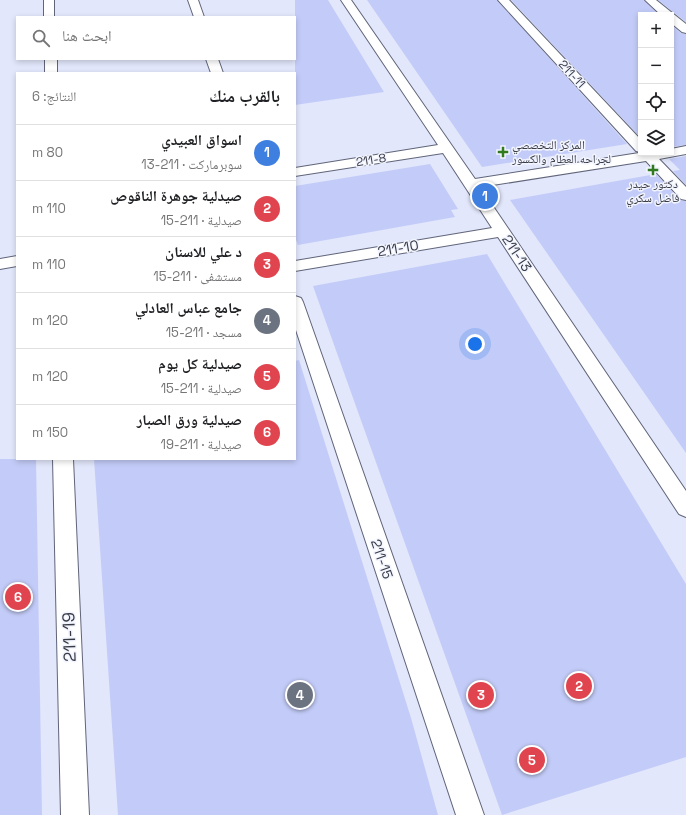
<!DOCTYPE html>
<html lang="ar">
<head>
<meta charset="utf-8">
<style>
	:root { --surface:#fff; --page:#f2f2f2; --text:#202124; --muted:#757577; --line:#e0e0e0; --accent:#1a73e8 }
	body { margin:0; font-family:"Space Grotesk","Noto Naskh Arabic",sans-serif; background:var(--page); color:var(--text); direction:rtl }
	.controls { position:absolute; right:12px; top:12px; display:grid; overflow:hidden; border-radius:0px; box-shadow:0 2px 6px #0003 }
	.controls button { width:36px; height:36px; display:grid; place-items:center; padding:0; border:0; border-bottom:1px solid var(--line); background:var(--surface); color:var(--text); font:20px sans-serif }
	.you { position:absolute; left:475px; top:344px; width:14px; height:14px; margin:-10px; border:3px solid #fff; border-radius:50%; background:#1a73e8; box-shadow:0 0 0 6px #1a73e833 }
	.badge { display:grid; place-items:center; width:26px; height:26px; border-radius:50%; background:var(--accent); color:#fff; font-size:13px; font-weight:700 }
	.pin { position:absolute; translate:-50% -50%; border:2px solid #fff; box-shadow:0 1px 4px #0006 }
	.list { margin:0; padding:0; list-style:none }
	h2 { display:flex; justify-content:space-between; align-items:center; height:52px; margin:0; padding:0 16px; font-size:17px }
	h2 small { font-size:13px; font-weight:400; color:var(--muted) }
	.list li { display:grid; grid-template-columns:26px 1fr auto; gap:12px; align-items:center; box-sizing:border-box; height:56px; padding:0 16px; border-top:1px solid var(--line) }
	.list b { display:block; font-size:15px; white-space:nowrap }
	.list p { margin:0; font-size:13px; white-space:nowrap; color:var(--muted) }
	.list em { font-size:13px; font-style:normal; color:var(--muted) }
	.icon { flex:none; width:22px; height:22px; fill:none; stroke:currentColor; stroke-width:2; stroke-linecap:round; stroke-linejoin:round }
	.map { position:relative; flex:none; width:686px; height:815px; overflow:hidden; direction:ltr }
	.search { position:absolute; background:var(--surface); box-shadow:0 2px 6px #0003; left:16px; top:16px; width:280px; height:44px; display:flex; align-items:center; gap:10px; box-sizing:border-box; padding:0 14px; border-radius:0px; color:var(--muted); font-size:15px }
	.panel { position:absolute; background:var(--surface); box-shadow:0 2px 6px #0003; left:16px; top:72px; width:280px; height:388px; border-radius:0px; direction:rtl }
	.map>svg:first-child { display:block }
	.building { fill:#c3ccf8 }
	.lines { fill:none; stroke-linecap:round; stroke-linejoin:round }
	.minor-casing { stroke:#60657a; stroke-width:2 }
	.minor { fill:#fff; fill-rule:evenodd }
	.poi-dot { fill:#317a20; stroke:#f2f5ff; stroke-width:1.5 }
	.labels { text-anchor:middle; stroke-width:3; stroke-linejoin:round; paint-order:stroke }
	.far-street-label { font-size:12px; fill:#383a44; stroke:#f2f5ff }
	.far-poi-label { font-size:12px; fill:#383a44; stroke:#f2f5ff; text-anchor:start }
	.street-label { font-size:14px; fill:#383a44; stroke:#f2f5ff }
	.near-street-label { font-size:17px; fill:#383a44; stroke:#f2f5ff }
</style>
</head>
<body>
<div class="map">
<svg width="686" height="815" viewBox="0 0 686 815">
	<rect width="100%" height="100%" fill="#e2e7fb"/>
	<path class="building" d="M295,0h33l56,92 -89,13z
		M367,0h130l130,144 -145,23z
		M511,0h133l15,15h-18v123z
		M658,0h28v22z
		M671,25l10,8 5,1v111l-15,2z
		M686,156v29l-13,-14 7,-1 -11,-11z
		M430,164l28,45 -7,1 4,7 -157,28 -3,-8v-51z
		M656,174l24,26 6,1v252l-176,-253z
		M487,254l199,330v173l-184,58 -189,-529z
		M299,360l112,358 27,97h-320l-24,-356h201v-98z
		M0,459h36l6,356h-42z"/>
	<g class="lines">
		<g class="minor-casing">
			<path id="minor" d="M44,0h10v17h-10z
				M188,0h10l6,17h-10z
				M341,0h10l124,179 164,-26 1,-1 -4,-1 -138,-151h11l132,140v13h30v-4l15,-3v8l-27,5 27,28v13l-5,-1 -35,-38 -166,26 206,304v26l-7,-3 -181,-277 -203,34v-10l197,-33 -49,-75 -148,23v-8l143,-23z
				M645,0h11l30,24v9l-4,-1 -11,-9v-8h-10z
				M45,59h12v14h-12z
				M206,59h12l5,14h-12z
				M17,256v10l-17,3v-10z
				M295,296l6,2 2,4 181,513h-28l-161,-488z
				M53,459h20l16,356h-28z"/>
		</g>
		<use href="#minor" class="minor"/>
	</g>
	<g class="poi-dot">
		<path d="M501 146h4v4h4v4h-4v4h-4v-4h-4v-4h4z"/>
		<path d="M651 164h4v4h4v4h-4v4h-4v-4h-4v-4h4z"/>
	</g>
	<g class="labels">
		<g class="far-street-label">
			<text transform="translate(572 74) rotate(47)" y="4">211-11</text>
			<text transform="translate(371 160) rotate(-9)" y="4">211-8</text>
		</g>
		<g class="far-poi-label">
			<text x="512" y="149">المركز التخصصي<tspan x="512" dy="14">لجراحه العظام والكسور</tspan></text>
			<text x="653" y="188" text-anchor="middle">دكتور حيدر<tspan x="653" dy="14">فاضل سكري</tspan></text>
		</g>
		<g class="street-label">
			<text transform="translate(398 248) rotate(-10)" y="5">211-10</text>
			<text transform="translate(517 253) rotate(56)" y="5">211-13</text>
			<text transform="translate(382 559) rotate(71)" y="5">211-15</text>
		</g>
		<g class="near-street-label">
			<text transform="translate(69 637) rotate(-92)" y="6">211-19</text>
		</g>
	</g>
</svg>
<div class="controls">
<button>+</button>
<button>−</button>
<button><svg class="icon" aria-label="locate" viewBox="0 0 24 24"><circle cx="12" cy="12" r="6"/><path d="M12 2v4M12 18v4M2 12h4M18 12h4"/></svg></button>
<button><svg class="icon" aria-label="layers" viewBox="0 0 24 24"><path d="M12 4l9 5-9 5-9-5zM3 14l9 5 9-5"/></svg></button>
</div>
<div class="you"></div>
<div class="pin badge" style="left:485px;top:196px;background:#3f7fe0">1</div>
<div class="pin badge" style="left:579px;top:686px;background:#e0444e">2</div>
<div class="pin badge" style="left:481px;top:695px;background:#e0444e">3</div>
<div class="pin badge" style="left:300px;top:695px;background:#6b7280">4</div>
<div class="pin badge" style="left:532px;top:760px;background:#e0444e">5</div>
<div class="pin badge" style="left:18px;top:597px;background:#e0444e">6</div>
<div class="search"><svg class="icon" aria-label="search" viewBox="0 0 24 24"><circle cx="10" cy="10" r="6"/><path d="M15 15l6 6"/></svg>ابحث هنا</div>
<section class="panel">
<h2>بالقرب منك<small>النتائج: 6</small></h2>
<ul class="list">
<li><span class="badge" style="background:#3f7fe0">1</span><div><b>اسواق العبيدي</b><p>سوبرماركت · 211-13</p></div><em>80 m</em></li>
<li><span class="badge" style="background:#e0444e">2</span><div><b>صيدلية جوهرة الناقوص</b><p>صيدلية · 211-15</p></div><em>110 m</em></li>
<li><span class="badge" style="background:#e0444e">3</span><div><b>د علي للاسنان</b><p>مستشفى · 211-15</p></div><em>110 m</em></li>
<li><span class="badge" style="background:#6b7280">4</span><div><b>جامع عباس العادلي</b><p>مسجد · 211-15</p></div><em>120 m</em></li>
<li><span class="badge" style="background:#e0444e">5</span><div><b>صيدلية كل يوم</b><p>صيدلية · 211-15</p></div><em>120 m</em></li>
<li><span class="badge" style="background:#e0444e">6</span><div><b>صيدلية ورق الصبار</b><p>صيدلية · 211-19</p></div><em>150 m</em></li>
</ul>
</section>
</div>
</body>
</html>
